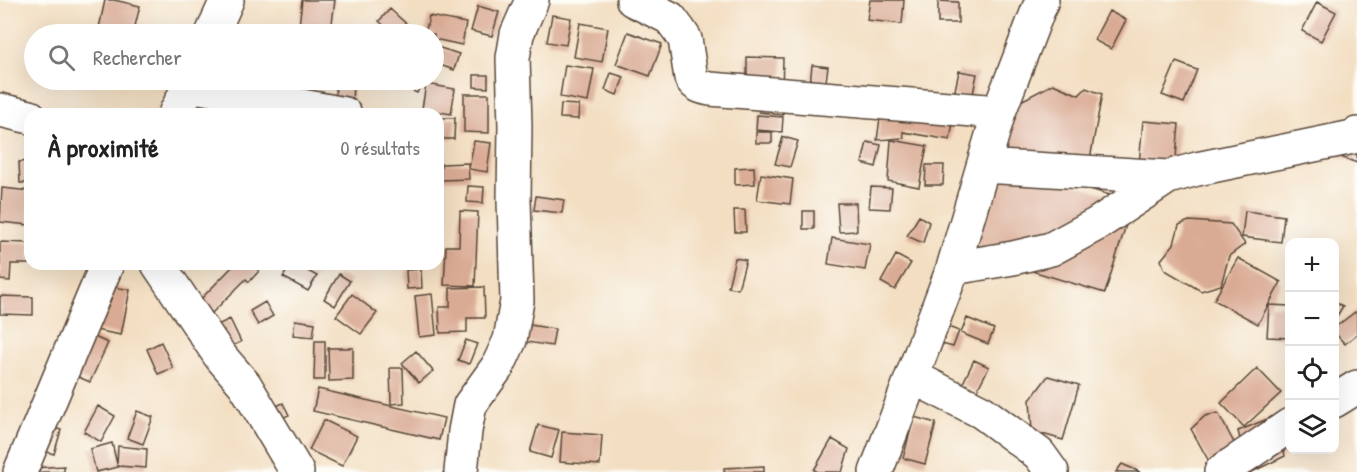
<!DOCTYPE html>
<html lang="fr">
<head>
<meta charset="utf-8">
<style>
	:root { --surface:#fff; --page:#f6f6f6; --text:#222; --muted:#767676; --line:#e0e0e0 }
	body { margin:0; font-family:"Patrick Hand",sans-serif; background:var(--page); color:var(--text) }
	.controls { position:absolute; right:18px; bottom:18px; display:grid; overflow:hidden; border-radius:12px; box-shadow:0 6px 24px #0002 }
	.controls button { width:54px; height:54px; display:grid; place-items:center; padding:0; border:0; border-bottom:2px solid var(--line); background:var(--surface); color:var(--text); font:30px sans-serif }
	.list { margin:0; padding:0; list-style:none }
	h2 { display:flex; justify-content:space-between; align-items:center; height:78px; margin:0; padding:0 24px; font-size:26px }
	h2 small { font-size:20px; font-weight:400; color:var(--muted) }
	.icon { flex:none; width:33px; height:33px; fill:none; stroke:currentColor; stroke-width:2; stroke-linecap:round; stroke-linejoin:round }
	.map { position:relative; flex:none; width:1357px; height:472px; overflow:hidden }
	.search { position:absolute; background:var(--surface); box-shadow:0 6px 24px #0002; left:24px; top:24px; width:420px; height:66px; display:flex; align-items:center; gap:15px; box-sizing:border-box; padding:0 21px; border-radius:33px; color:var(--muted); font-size:22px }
	.panel { position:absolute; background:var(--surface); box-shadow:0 6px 24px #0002; left:24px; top:108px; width:420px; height:162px; border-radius:18px }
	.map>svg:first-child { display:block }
	.building { fill:#daab94 }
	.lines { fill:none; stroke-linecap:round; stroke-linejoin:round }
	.minor-casing { stroke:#574536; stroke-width:36 }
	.minor { stroke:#fff; stroke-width:33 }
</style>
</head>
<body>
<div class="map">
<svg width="1357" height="472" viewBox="0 0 1357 472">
	<rect width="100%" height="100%" fill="#fdfcf7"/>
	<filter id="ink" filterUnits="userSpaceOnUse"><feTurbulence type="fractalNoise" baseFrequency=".0167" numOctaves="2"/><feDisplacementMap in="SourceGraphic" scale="12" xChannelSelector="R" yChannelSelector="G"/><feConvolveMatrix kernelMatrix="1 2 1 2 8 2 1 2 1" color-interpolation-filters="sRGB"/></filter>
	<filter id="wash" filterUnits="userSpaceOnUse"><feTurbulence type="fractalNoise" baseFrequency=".008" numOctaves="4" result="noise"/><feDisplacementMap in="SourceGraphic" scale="24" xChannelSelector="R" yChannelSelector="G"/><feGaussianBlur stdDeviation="1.35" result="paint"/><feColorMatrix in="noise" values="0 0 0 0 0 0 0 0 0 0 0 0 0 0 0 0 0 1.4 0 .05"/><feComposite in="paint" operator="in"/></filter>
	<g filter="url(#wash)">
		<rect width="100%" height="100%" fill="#f3dec1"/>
		<g id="blocks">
			<path class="building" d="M105,0h9l26,6 -7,28 -34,-6z
				M302,0h33l-4,31 -32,-5z
				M870,0h34l-2,24 -35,-4z
				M938,1l20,1v21h-20z
				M1317,2l19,10 -15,29 -19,-10z
				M478,6l21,6 -7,24 -21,-5z
				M390,9l21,19 -6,6h-12l-14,-13z
				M1109,11l17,9 -15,29 -17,-9z
				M552,15l19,3 -5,27 -19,-3z
				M429,16l37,7 -4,22 -28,-6v-5h-9z
				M580,23l28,5 -6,34 -28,-5z
				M628,32l34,12 -12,32 -34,-12z
				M434,46l25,8 -5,16 -20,-7z
				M747,57l36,1 -1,34h-35z
				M1176,62l21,8 -13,33 -22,-8z
				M565,65l29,4 -6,33 -28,-5z
				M812,65l16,2 -4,28 -15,-2z
				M959,71l18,3 -5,25 -18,-4z
				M611,73l13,4 -7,18 -12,-5z
				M474,75h14v13l-14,-1z
				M336,80l17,1 -1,26 -17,-1z
				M405,80h18l-6,13 -15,-7z
				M426,84l29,5 -4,25 -29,-5z
				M1053,84l26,11 7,-7 16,6 -13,71 -81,-7 -4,-19 15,-37z
				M464,94h25v39l-25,-1z
				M760,100l24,3 -1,12 -24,-3z
				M561,104l18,1 -1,14 -18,-1z
				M198,108l25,5v1h-26z
				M881,111l73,6 -4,23 -47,-8 1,6 -27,2z
				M757,115l26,2 -1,15 -26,-2z
				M438,118h17l-1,21h-16z
				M1143,121l36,3 -4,44 -36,-4z
				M1357,124v39l-19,-7z
				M756,132h16v11h-16z
				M783,137l15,4 -8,26 -15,-3z
				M891,140l36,6 -8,41 -31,-6z
				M474,141l17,2 -4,29 -18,-3z
				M867,142l14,3 -5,22 -14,-4z
				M30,161v22h-10l-1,-21z
				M1001,162l132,40 -28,91 -132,-40z
				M468,163l1,16 -28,1v-16z
				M926,165h18l-1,20h-18z
				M754,167l1,17 -20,1v-17z
				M761,174l32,5 -3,25 -33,-4z
				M468,186l16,1 -1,16 -16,-1z
				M871,187l21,1 -2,21 -21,-1z
				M2,188l28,3 -1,34 -29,-3z
				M536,196l28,4 -2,13 -28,-3z
				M837,203h19l1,28 -18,1z
				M734,210h11l1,22h-11z
				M460,211l18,1 -3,74 -31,-1 2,-39h13z
				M803,211h11v18h-11z
				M1245,211l39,5 -3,26 -39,-5z
				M919,216l10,6 -6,21 -16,-7z
				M1189,221l42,3 14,20 -16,12 -8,29 -20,6 -36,-21 -4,-10 13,-16 5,-19z
				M832,238l38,6 -5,26 -37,-6z
				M0,242l30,1 -1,21h-18l-1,17 -10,-1z
				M896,255l15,8 -16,27 -14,-8z
				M735,258l11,2 -8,29 -10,-2z
				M1238,258l43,24 -23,42 -44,-24z
				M235,264h17l7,7 -10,11 -3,-3 -34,34 -13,-12z
				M291,264h4l22,12 -9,15 -25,-14z
				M421,269l1,19 -15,1 -1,-19z
				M339,274l11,7 -15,25 -11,-7z
				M100,284l30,6 -9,45 -31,-6z
				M484,287l1,31h-18v14l-27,1 -1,-26h11v-19z
				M352,294l25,19 -16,21 -25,-18z
				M432,294l4,41 -17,2 -4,-41z
				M0,296l33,1v18l-33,-1z
				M265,302l8,14 -15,9 -8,-14z
				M1334,302l9,4 -9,15z
				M1269,305l21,1v32l-23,-1z
				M1355,312l2,2v20l-12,10 -11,-12v-4z
				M967,318l27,11 -6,15 -27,-11z
				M230,319l11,23 -22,10 -10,-23z
				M295,320l20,3 -2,14 -20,-2z
				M530,325l25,4 -3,17 -25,-4z
				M948,327l11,4 -6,16 -11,-3z
				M85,333l23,10 -18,39 -23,-10z
				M466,340l11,4 -8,20 -11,-4z
				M315,341h10v39h-11z
				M161,342l12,26 -15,6 -11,-25z
				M328,348h25v32l-24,1z
				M416,351l17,20 -14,12 -17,-20z
				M974,360l15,7 -13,25 -14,-7z
				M390,368h13l1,35 -13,1z
				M1257,368l24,25 -37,34 -23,-24z
				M1048,376l31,9 -16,55 -31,-9 -2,-31z
				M318,389l126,29 -5,22 -126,-29z
				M283,403l6,12 -30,13 -5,-12z
				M98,406l17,10 -14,26 -17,-10z
				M137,411l16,6 -10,27 -16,-6z
				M1218,413l20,37 -27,15 -20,-36 14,-13z
				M1277,415l8,41 -33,16h-4l-10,-41z
				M914,417l22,6 -11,41 -22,-6z
				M324,420l33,16 -15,30 -33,-16z
				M40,424l21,6 -7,24 -21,-6z
				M538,425l21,5 -8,28 -21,-6z
				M562,432l40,3 -2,30 -40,-3z
				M832,439l17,10 -7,23h-24l-4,-2z
				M112,443l5,21 1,-18 29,3 -1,19 -29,-2 1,1 -22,5 -6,-23z
				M1122,464l18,8h-24z
				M64,466v6h-32v-4z
				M764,466v6h-40v-4z"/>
		</g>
	</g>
	<g filter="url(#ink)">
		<use href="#blocks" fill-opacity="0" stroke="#574536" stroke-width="1.5"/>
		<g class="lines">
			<g class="minor-casing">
				<path id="minor" d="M633,0l37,18 9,12 6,9 6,39c5,8 10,9 19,11l289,23
					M212,34l15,-34
					M190,85l155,29
					M0,110l30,7
					M175,114l17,-34
					M983,166l185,11
					M158,264l62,92 25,29 52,87
					M953,268l60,-10 38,-9 46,-25 71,-47 29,-8 156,-32 4,-3
					M913,377l69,35 57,42 13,18
					M1334,401l23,-14
					M20,472l87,-208
					M461,472l4,-41 5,-26 28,-39 12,-26 7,-39 -3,-101 1,-74 -2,-68 4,-24 15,-34
					M876,472l77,-204 46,-156 43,-112
					M1221,472l69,-47"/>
			</g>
			<use href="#minor" class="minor"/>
		</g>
	</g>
</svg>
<div class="controls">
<button>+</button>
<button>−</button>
<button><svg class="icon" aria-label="locate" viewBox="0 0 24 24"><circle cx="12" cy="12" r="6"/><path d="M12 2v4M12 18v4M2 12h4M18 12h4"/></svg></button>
<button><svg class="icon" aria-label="layers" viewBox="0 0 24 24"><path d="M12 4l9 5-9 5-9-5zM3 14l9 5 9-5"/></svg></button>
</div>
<div class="search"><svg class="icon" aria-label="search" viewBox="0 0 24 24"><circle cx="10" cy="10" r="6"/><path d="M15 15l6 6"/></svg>Rechercher</div>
<section class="panel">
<h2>À proximité<small>0 résultats</small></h2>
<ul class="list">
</ul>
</section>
</div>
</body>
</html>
